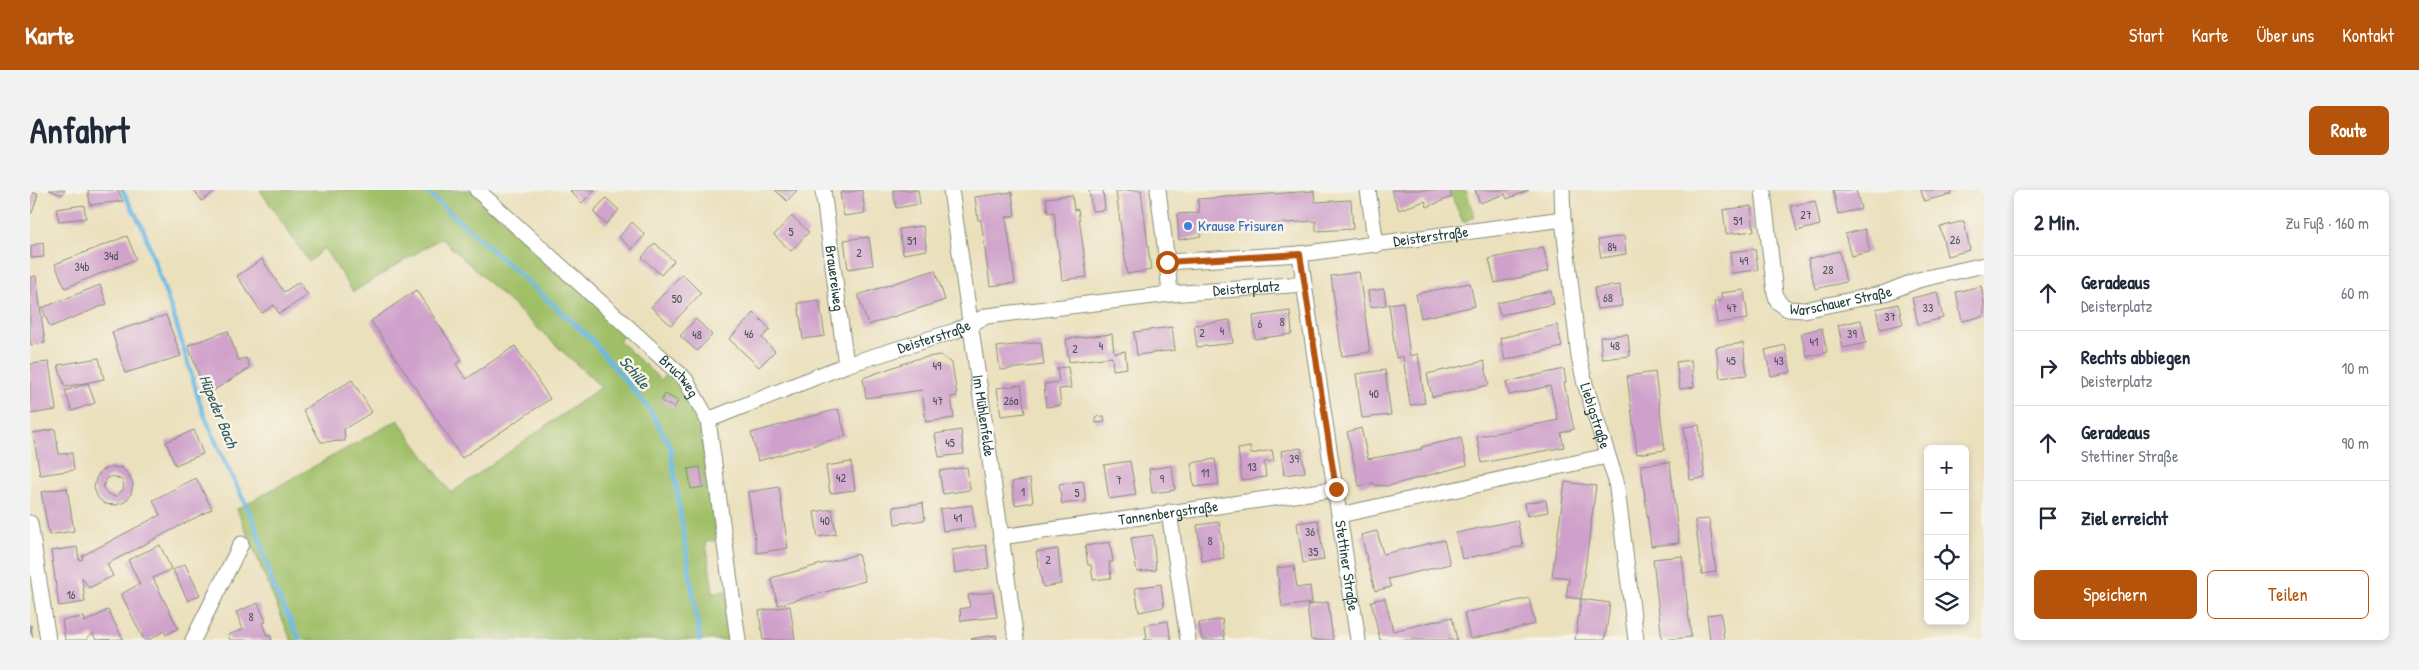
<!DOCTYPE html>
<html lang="de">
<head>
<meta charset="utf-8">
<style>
	:root { --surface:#fff; --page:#f2f2f3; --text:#1f2937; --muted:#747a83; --line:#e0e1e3; --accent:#b45309 }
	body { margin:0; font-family:"Patrick Hand",sans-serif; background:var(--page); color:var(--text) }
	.controls { position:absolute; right:15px; bottom:15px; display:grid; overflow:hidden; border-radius:8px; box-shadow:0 2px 8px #0003 }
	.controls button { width:45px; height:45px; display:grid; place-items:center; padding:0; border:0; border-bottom:1px solid var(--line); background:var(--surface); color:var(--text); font:25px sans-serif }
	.stop { position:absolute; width:15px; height:15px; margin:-11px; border:4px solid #b45309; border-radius:50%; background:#fff }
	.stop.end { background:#b45309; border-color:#fff; box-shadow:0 1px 5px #0008 }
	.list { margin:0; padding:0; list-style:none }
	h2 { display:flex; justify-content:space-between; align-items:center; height:65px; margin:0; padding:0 20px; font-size:21px }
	h2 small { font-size:16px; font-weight:400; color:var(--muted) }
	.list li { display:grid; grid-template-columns:32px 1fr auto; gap:15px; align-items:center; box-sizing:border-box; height:75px; padding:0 20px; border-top:1px solid var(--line) }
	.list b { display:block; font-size:19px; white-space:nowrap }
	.list p { margin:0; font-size:16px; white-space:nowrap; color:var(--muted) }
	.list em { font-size:16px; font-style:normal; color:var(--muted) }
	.actions { display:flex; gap:10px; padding:15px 20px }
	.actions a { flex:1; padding:11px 0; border:1px solid var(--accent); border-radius:8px; text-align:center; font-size:18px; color:var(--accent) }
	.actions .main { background:var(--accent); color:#fff }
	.icon { flex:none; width:28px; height:28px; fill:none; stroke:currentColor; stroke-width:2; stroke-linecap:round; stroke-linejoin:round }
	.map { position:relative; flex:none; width:1954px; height:450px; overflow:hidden; border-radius:8px }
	header { display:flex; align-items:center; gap:30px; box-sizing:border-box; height:70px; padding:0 25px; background:var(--accent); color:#fff }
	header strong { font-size:24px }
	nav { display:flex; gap:28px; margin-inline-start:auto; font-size:18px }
	.intro { display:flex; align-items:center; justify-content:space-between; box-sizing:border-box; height:120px; padding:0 30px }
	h1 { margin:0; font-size:35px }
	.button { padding:12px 22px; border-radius:8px; background:var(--accent); color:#fff; font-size:18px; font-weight:700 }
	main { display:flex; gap:30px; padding:0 30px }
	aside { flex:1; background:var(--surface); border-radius:8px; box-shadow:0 2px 8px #0003 }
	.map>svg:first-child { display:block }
	.green { fill:#a0c068; stroke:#607e4e }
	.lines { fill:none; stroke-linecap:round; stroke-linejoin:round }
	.stream { stroke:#6ab9e5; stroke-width:4.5 }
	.building { fill:#cfa0cb; fill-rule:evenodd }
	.minor-casing { stroke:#858e78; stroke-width:17 }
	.minor { stroke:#fff; stroke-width:15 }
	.route { stroke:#b45309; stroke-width:6 }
	.shop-dot { fill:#3f7fe0; stroke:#f7f3e8; stroke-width:2 }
	.labels { text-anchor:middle; stroke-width:5; stroke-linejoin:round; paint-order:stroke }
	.number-label { font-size:12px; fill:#4b565a }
	.shop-label { font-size:15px; fill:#366cbe; stroke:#f7f3e8; text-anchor:start }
	.street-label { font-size:15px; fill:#1f3d34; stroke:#f7f3e8 }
	.water-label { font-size:16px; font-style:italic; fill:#325c60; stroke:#f7f3e8 }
</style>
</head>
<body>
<header>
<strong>Karte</strong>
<nav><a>Start</a><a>Karte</a><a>Über uns</a><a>Kontakt</a></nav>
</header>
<div class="intro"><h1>Anfahrt</h1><a class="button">Route</a></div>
<main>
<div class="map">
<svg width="1954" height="450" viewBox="0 0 1954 450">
	<rect width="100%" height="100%" fill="#f7f3e8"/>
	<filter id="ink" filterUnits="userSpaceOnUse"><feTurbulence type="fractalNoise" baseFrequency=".02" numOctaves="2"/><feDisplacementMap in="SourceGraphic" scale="10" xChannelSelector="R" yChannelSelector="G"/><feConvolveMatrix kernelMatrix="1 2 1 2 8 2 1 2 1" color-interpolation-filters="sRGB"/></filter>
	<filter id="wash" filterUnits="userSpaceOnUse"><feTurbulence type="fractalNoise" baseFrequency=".0096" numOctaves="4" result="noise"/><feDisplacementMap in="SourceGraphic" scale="20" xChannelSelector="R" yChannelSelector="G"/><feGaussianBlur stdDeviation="1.12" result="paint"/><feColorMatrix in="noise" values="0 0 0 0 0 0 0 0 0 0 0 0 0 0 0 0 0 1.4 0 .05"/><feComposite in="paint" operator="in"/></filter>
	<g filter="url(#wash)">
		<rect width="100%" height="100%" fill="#ebe0bc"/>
		<path class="green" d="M230,0h211l156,142 -8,9 42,39 8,-9c15,16 24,33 30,53l19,116 -12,2 7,51 12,-2 7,49h-441l-54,-131 161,-89 53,73 150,-106 -160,-149 -88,54 -29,-44 -15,14z
			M1419,0h17l9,27 -12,5z"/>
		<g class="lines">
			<path class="stream" d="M92,0l21,38 33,95 25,84 21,49 32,65 20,67 26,52
				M395,0l164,147 61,73 20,36 30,194"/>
		</g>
		<g id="blocks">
			<path class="building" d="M19,0h16l-3,5z
				M58,0h30l5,11 -33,4z
				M164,0h23l-15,11z
				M542,0h23l-13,13 -12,-12z
				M745,0h22l-10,11z
				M832,0l3,23 -21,3 -4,-23z
				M863,0h25l2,14 -24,4z
				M1059,0h14l2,20 -13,1z
				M1111,0l10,80 -24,4 -11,-83z
				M1361,0h58l3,7 -25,10 -2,-6 -26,9z
				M1445,0h54l-22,9 -2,-5 -25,9z
				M1803,0h23l5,19 -23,5z
				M1891,0h30l1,4 -28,7z
				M1284,1l1,11 36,-2 2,29 -37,2v-10l-116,8 1,7 -22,4 -2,-26 22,-1 -1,-14z
				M0,2l8,2 -6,19 -2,-1z
				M982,2l3,23 -9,2 9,66 -25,3 -9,-66h-3l-3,-23z
				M1042,5l2,15 4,-1 9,68 -25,3 -8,-68 -6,1 -2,-15z
				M576,8l13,12 -13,14 -13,-12z
				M1785,11l5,24 -23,6 -6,-25z
				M54,15l2,13 -27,3 -3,-12z
				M1721,16l3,25 -28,3 -3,-24z
				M762,26l17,16 -18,19 -17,-16z
				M1934,31l6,29 -23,6 -7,-29z
				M602,32l13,13 -13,14 -13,-12z
				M893,36l4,24 -24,4 -4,-25z
				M1835,39l5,23 -19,4 -6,-22z
				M97,46l9,23 -71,29 -10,-24z
				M1594,46l2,18 -25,4 -3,-18z
				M839,47l4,28 -25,4 -4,-29z
				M13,52l1,15 -13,1v-12z
				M625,53l19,18 -13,14 -19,-18z
				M1513,57l6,24 -54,12 -6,-24z
				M1725,59l3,21 -26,3 -2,-21z
				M1809,61l7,31 -31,7 -7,-30z
				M232,69l22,33 15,-10 9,13 -29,19 -5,-9 -12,8 -25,-37z
				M905,80l10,30 -77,25 -10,-30z
				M1329,82l11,80 -28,4 -11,-80z
				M652,84l19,19 -30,32 -20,-18z
				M6,86l9,67 -15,2v-68z
				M1440,93l5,23 -54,12 -5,-24z
				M70,95l7,19 -57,23 -8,-19z
				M1590,95l2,21 -25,3 -3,-21z
				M1951,96l3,15v15l-22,5 -6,-29z
				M1354,99l2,16 -16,2 -2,-16z
				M386,100l46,70 -6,4 10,15 49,-33 35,53 -88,59 -91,-137z
				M1714,100l4,29 -31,4 -3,-21 8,-1 -1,-8z
				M1521,101l3,13 -54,11 -3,-12z
				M1907,102l6,26 -25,6 -6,-26z
				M789,110l6,36 -22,3 -5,-36z
				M1373,112l7,54 8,-2 7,49 -15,2 -7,-49 -7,2 -7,-54z
				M1868,114l5,20 -23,5 -4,-20z
				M1260,121l2,23 -37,5 -2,-23z
				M724,123l16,16 -8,9 13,13 -16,16 -30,-28z
				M136,125l15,41 -56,17 -13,-41z
				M666,129l16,16 -15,16 -17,-15z
				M1200,130l3,23 -36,4 -3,-22z
				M1831,130l5,23 -23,5 -5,-23z
				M1527,135l5,22 -57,13 -5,-22z
				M1142,137l3,23 -38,5 -3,-23z
				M1792,138l5,24 -20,5 -6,-24z
				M198,141l10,29 8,-2 4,10 -44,27 -18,-50z
				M1082,144l2,19 11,-2 2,17 -14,2 -1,-13 -43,5 -3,-23z
				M1598,144l2,22 -28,3 -2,-22z
				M1011,152l3,23 -44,5 -3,-23z
				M1713,153l4,32 -27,3 -4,-31z
				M1755,155l6,27 -20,4 -6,-26z
				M910,165l12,8 5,33 -6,1 3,21 -28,4 -4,-32 -56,8 -3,-20 53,-19z
				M69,168l5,21 -39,8 -7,-22z
				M1661,170l3,27 -14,2 -4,-27z
				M1454,171l5,24 -57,12 -5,-23z
				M19,172l7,48 -26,4v-50z
				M1038,177l3,21 -12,1 2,16 -15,2 -2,-23 15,-2 -2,-14z
				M1534,179l2,13 -2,1 10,46 -13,4 3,14 -82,16 -5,-26 81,-17 -8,-34 -41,9 -3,-13z
				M1355,180l6,45 -29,3 -6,-44z
				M1625,182l10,78 -28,4 -10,-78z
				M322,190l20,32 -28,17 1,12 -24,1 -18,-32z
				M58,193l7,20 -23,8 -7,-20z
				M991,195l4,28 -24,3 -4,-28z
				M635,204l13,7 -4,7 -13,-7z
				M808,219l8,27 -88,25 -7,-28z
				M1074,226l1,6 -9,1 -1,-6z
				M1669,235l6,53 -15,2 -6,-53z
				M1331,238l7,31 54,-10 -1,-2 40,-9 6,27 -79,21 -14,-1v-2l-15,3 -12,-54z
				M25,239l4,25 13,-1 2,17 -34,5 -7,-42z
				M164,240l9,24 -28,11 -9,-23z
				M931,240l3,24 -25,3 -4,-23z
				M1220,257l1,7 21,-4 2,11 -10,1 2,15 -24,3 -4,-31z
				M1271,258l4,24 -21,3 -3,-24z
				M1185,269l4,25 -25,3 -3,-24z
				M1100,271l6,34 -27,4 -5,-34z
				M821,272l4,28 -25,3 -4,-27z
				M1640,272l9,81 -28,3 -10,-81z
				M1142,276l3,24 -23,3 -3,-24z
				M82,277l10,1 7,7 4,9 -2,10 -6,8 -9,3 -11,-1 -7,-6 -4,-10 2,-10 6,-8zM83,286l9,4 2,5 -1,5 -8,7 -10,-5 -2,-5 4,-9z
				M670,277l3,20 -12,2 -3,-20z
				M937,277l3,23 -27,4 -4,-23z
				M166,288l16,31 -105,55 6,12 -24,12 -7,-11 3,25 -26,4 -8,-55 26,-4 2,13 4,-1 -1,-3 78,-41 -7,-15z
				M1000,289l3,23 -18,3 -3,-23z
				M1053,291l3,20 -24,3 -3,-20z
				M1535,292l31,4 -15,113 -15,-2 3,-19 -17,-2z
				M749,297l9,61 -31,5 -9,-61z
				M37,298l7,43 -25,4 -8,-43z
				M1516,310l2,12 -21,4 -2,-13z
				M893,313l2,17 -30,4 -2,-17z
				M942,315l3,22 -32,4 -3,-22z
				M802,319l4,25 -18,3 -4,-25z
				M1679,329l7,53 -14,2 -7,-54z
				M1288,330l6,40 -21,3 -6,-40z
				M1487,330l6,26 -61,13 -6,-26z
				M1189,332l5,36 -22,3 -5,-36z
				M1347,341l6,23 61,-14 6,24 -62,15 3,8 -16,4 -14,-56z
				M1123,345l3,35 -19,2 -6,-34z
				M1080,352l3,20h-4l2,16 -18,2 -2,-15h-3l-3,-19z
				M130,355l11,24 -18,9 25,50 -12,7 -2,-4 -15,9h-5l-23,-46 19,-10 -12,-24z
				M956,355l3,23 -34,5 -3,-23z
				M1028,359l3,35 -18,3 -7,-35z
				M828,364l7,27 -87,24 -7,-27z
				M1652,366l9,81 -29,3 -9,-81z
				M155,374l15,31 -12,6 -15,-31z
				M1264,376l3,22 13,-2 2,17 -30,4 -5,-39z
				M1131,394l3,23 -25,5 -4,-24z
				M963,402l4,25 -36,4 -1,-12 10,-2 -2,-12z
				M1355,408l8,33 59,-14 5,23h-77l-9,-39z
				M1499,408l6,26 -65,15 -6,-26z
				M1551,409l29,4 -5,37h-30z
				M1298,412l5,38h-22l-4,-35z
				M228,413l8,19 -4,1 5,13 3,-1 2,5h-42l-2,-5 15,-6 -7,-17z
				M760,416l5,34h-32l-4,-29z
				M78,420l15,29 -27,1 -3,-6 -6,3 1,3h-23l-3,-20 22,-3 1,5z
				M1691,423l3,27h-14l-3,-25z
				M1192,429l3,21h-23l-3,-17z
				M1138,431l3,19h-27l3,-2 -2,-13z
				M0,435h1l2,15h-3z
				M966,445l1,5h-26v-1z"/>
		</g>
	</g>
	<g filter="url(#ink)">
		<use href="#blocks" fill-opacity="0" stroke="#858e78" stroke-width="1"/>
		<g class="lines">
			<g class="minor-casing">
				<g id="minor">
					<path id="s1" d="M447,0l208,189 23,41 30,220"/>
					<path id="s2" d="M793,0l23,175"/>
					<path id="s3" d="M921,0l65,450"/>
					<path d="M1128,0l9,72"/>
					<path d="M1338,0l8,55"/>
					<path id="s4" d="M1532,0l1,29 16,138 6,27 31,97 20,159"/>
					<path id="s5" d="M1733,0l12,103 3,9 10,7 16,1 81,-17 33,-13 66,-15"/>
					<path id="s6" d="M1270,64l263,-35"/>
					<path id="s7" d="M1274,94l54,356"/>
					<path id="s8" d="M678,230l138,-55 109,-34 32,-15 183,-22 134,-10 -4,-30 -133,8 3,32"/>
					<path d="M1139,322l19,128"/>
					<path d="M1310,325l267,-59"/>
					<path d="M0,333l18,117"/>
					<path id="s9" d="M971,347l335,-48"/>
					<path d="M163,450l48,-96"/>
				</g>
			</g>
			<use href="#minor" class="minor"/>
		</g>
	</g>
	<g class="lines" filter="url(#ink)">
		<path class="route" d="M1137,72l133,-8 36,235"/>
	</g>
	<circle class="shop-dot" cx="1158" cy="36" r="5"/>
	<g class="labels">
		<g class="number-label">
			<text x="1776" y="29">27</text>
			<text x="1708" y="35">51</text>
			<text x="761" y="46">5</text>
			<text x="1925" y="54">26</text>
			<text x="882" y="55">51</text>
			<text x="1582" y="61">84</text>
			<text x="829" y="67">2</text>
			<text x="81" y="70">34d</text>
			<text x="1714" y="75">49</text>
			<text x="52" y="81">34b</text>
			<text x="1798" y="84">28</text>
			<text x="1578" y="112">68</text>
			<text x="647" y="113">50</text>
			<text x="1702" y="122">47</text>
			<text x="1898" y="122">33</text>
			<text x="1860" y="131">37</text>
			<text x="1252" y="136">8</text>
			<text x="1230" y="138">6</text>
			<text x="1192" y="145">4</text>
			<text x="1172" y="147">2</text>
			<text x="719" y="148">46</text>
			<text x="1822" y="148">39</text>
			<text x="667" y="149">48</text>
			<text x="1784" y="156">41</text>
			<text x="1071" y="160">4</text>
			<text x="1585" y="160">48</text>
			<text x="1045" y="163">2</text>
			<text x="1701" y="175">45</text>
			<text x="1749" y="175">43</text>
			<text x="907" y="180">49</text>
			<text x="1344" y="208">40</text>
			<text x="908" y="215">47</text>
			<text x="981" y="215">26a</text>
			<text x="920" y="257">45</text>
			<text x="1264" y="273">39</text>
			<text x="1222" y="281">13</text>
			<text x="1175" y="287">11</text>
			<text x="811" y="292">42</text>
			<text x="1132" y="293">9</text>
			<text x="1089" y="294">7</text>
			<text x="993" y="306">1</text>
			<text x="1047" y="307">5</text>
			<text x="928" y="332">41</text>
			<text x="795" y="335">40</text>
			<text x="1280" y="346">36</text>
			<text x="1180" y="355">8</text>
			<text x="1283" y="366">35</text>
			<text x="1018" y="374">2</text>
			<text x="41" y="409">16</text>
			<text x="221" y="431">8</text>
		</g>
		<g class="shop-label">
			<text x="1168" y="41">Krause Frisuren</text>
		</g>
		<g class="street-label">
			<text dy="5" stroke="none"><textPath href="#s6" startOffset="132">Deisterstraße</textPath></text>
			<text dy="5" stroke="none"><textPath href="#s2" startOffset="89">Brauereiweg</textPath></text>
			<text dy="5" stroke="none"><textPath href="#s8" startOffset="559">Deisterplatz</textPath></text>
			<text dy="5" stroke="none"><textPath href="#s5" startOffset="179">Warschauer Straße</textPath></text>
			<text dy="5" stroke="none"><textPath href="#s8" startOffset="241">Deisterstraße</textPath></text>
			<text dy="5" stroke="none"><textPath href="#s1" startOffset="275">Bruchweg</textPath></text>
			<text dy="5" stroke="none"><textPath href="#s3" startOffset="228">Im Mühlenfelde</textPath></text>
			<text dy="5" stroke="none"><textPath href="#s4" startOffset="229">Liebigstraße</textPath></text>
			<text dy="5" stroke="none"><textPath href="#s9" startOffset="169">Tannenbergstraße</textPath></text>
			<text dy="5" stroke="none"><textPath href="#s7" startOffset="285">Stettiner Straße</textPath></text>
		</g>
		<g class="water-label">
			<text transform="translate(605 182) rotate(50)" y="6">Schille</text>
			<text transform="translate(189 221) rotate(68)" y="6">Hüpeder Bach</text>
		</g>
	</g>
</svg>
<div class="controls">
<button>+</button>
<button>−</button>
<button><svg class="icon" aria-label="locate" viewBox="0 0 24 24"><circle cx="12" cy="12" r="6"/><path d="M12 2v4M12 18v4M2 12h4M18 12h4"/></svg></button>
<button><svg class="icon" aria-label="layers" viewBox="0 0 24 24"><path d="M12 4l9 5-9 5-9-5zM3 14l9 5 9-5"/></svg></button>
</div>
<div class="stop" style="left:1137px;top:72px"></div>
<div class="stop end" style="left:1306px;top:299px"></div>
</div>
<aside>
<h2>2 Min.<small>Zu Fuß · 160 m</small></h2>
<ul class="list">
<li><svg class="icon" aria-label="ahead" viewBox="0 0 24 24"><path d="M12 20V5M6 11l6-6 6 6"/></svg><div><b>Geradeaus</b><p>Deisterplatz</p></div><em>60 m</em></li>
<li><svg class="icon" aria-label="right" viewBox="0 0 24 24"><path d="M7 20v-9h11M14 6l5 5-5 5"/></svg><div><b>Rechts abbiegen</b><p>Deisterplatz</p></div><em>10 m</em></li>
<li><svg class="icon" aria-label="ahead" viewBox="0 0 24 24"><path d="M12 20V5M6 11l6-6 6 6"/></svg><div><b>Geradeaus</b><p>Stettiner Straße</p></div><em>90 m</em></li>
<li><svg class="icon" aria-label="arrive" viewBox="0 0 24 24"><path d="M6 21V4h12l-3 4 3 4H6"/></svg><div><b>Ziel erreicht</b></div></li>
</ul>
<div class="actions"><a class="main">Speichern</a><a>Teilen</a></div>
</aside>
</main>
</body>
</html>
